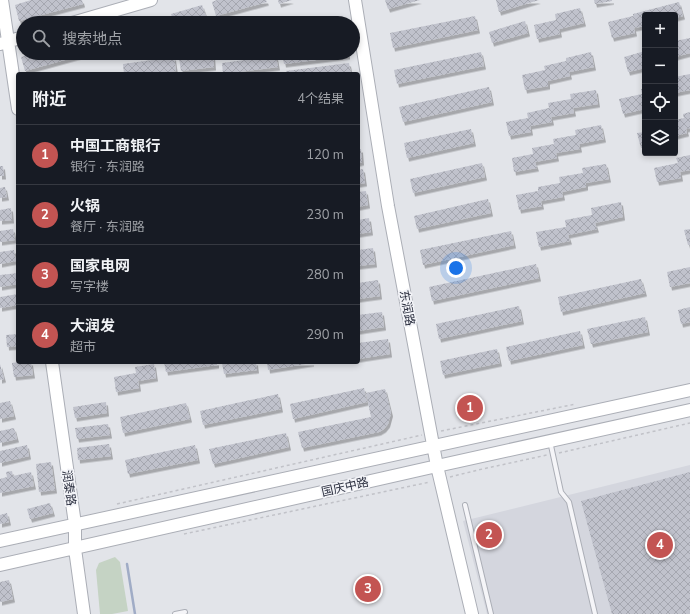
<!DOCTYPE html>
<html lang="zh">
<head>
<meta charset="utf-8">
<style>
	:root { --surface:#171b24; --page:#20242c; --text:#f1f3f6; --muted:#9ea1a6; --line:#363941; --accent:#c35452 }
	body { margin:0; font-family:"Nunito Sans","Noto Sans SC",sans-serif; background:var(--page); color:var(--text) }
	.controls { position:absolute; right:12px; top:12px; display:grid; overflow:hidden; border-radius:4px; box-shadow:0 2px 6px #0003 }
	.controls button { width:36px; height:36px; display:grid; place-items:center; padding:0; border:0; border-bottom:1px solid var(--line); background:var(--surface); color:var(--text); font:20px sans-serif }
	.you { position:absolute; left:456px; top:268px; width:14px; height:14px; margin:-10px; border:3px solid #fff; border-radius:50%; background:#1a73e8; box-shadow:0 0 0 6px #1a73e833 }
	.badge { display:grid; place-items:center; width:26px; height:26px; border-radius:50%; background:var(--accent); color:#fff; font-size:13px; font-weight:700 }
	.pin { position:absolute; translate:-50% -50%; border:2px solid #fff; box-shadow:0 1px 4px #0006 }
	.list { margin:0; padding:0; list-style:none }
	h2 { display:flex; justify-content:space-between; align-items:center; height:52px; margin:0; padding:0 16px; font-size:17px }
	h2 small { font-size:13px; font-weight:400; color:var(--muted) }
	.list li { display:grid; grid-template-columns:26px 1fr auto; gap:12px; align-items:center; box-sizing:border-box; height:60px; padding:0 16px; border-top:1px solid var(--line) }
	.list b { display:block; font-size:15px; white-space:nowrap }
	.list p { margin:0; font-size:13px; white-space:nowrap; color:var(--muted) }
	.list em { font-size:13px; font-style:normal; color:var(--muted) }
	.icon { flex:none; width:22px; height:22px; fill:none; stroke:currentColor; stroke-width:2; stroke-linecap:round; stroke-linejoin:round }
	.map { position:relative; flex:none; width:690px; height:614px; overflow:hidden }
	.search { position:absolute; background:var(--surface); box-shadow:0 2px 6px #0003; left:16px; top:16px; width:344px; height:44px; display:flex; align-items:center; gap:10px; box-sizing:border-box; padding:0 14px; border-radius:22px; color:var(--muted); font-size:15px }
	.panel { position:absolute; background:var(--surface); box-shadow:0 2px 6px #0003; left:16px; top:72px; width:344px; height:292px; border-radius:4px }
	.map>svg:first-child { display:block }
	.built { fill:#d4d6de }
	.grass { fill:#c5d3c4 }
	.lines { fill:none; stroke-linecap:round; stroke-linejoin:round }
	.stream { stroke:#a0acc6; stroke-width:2.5 }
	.building { fill:url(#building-cross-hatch); filter:url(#shadow) }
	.lane-casing { stroke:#abaeb6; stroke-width:6 }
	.secondary-casing { stroke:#abaeb6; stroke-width:14 }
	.path { stroke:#c1c2c8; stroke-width:1.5; stroke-dasharray:3 3; stroke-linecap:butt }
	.lane { stroke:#f5f5f8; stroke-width:4 }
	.secondary { stroke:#fff; stroke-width:12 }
	.labels { text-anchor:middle; stroke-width:3.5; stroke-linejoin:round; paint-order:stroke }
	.street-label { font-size:12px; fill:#2c3040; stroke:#f2f3f7 }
</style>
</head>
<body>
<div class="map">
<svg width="690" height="614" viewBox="0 0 690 614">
	<defs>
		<pattern id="building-cross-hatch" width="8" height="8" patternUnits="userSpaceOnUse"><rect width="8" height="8" fill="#c0c2cc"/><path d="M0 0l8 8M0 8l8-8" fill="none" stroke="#a5a7b0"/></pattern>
		<filter id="shadow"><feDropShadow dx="2" dy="3.5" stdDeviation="0" flood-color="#0004"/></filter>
	</defs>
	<rect width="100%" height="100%" fill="#e2e4e9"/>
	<path class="built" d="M690,465v149h-203l-24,-93z"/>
	<path class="grass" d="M115,557l5,5 8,49 -16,3h-12l-4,-44 3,-7z"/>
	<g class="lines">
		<path class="stream" d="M127,564l8,50"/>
	</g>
	<path class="building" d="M31,0h51l1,4 -64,17 -4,-16z
		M217,0h49l1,2 -51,14 -4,-14z
		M278,0h14l-13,4z
		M385,0h35l-32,9z
		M496,0h43l-40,12z
		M594,0h18v1l-17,3z
		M679,2l4,14 -8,2v-3h-30v11l-11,2 1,5 -23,5 -4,-16 25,-6v-2z
		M202,5l5,14 -12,4h-21l-3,-9z
		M580,8l4,15 -25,6 1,5 -23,5 -3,-14 22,-5 -1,-6z
		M165,16l2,7h-24z
		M342,16l1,7h-48v-1z
		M475,16l3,14 -85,18 -3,-15z
		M525,21l3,12 -36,10 -3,-11z
		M690,38v15l-15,4v-16z
		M645,51v17l-17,4 -4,-15z
		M481,52l3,14 -87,18 -3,-14z
		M591,52l3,15 -25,5 1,4 -22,5v5l-23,4 -3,-15 23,-5 -1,-4 22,-5v-3z
		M37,53h53l-65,18 -4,-14z
		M282,53h66v3l-64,8z
		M213,54l1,13 -33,4 -2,-13z
		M276,56l2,11 -55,7 -1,-11z
		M174,57l2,14 -22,3h-30l-1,-10z
		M349,63l2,11h-64l-1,-3z
		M690,74v16l-15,3v-16z
		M489,87l3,15 -89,20 -4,-15z
		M641,89h4v20l-22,5 -4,-15 23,-5z
		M596,90l2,14 -25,4 1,5 -23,4 1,5 -22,4 1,6 -22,4 -3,-14 22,-4 -1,-5 22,-5 -1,-5 23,-4 -1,-5z
		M690,112v16l-4,1 1,4 -12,3v-16l9,-2 -1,-4z
		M601,125l3,14 -25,5 1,5 -24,4 1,5 -22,4 2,6 -23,4 -2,-14 21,-4 -1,-6 22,-4 -1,-5 23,-4 -1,-5z
		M471,129l3,14 -67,15 -3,-15z
		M645,132v15l-4,1 -4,-15z
		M358,149h3l1,13 -4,1z
		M690,155v15l-10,2 1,6 -24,4 -3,-14 24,-5 -2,-5z
		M482,163l3,14 -72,16 -3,-14z
		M606,164l3,15 -23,4v4l-24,5 1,5 -22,4 1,5 -23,4 -3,-15 22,-4v-4l22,-4 -1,-6 24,-4 -1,-5z
		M0,166h3l1,10h-4z
		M363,169l2,14 -7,1v-14z
		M5,187l2,10 -7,1v-10z
		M366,191l2,14 -10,2v-15z
		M488,199l3,14 -74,16 -3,-13z
		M621,202l2,15 -28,6 2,6 -29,6 2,6 -31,6 -3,-15 30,-5 -1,-7 27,-5 -1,-7z
		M11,208l1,12 -12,1v-11z
		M369,218l2,14 -13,2v-14z
		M13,229l2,11 -15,2v-11z
		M690,229v16h-2l-4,-15z
		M511,231l3,14 -91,20 -3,-15z
		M373,248l2,16 -17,2v-16z
		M14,250l2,11 -16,3v-12z
		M536,264l3,14 -107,23 -3,-14z
		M690,267v16l-20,4 -3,-15z
		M18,273v11l-18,3v-12z
		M641,279l4,14 -84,19 -3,-15z
		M378,280l2,16 -22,3v-16z
		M18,294v11l-18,3v-11z
		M519,306l3,15 -83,18 -3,-15z
		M690,307v15l-9,2 -3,-14z
		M382,312l2,15 -26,4v-16z
		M645,317l3,15 -57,12 -4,-15z
		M580,331l3,14 -74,16 -3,-14z
		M18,334v12l-11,1 -1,-12z
		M388,339l2,15 -32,5v-16z
		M497,349l3,14 -57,12 -3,-14z
		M20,362h11l2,13 -19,2 -2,-14z
		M164,362h53v3l-51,7z
		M230,362h26l1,8 -33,4 -2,-11z
		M267,362h45v1l-44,7z
		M0,364l4,15 -4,1z
		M154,364l2,14 -18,3 1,7 -23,4 -2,-15 22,-4 -1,-6z
		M364,388l3,14 -74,17 -3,-15z
		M385,389l6,24 -3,11 -4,5 -5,3 -77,16 -4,-16 73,-15 -5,-24z
		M278,394l3,15 -78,16 -3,-14z
		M10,401l4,15 -14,3v-16z
		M106,402l1,11 -32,5 -2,-11z
		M186,403l4,16 -67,14 -3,-16z
		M108,424l2,11 -33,4 -2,-11z
		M14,428l3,11 -17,4v-12z
		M286,433l3,14 -76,17 -4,-15z
		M109,444l2,12 -33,4 -1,-12z
		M27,445l2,11 -29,7v-12z
		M195,445l3,15 -70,14 -3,-14z
		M51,462l4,28 -16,2 -3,-28z
		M12,471l1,5 18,-4 3,14 -34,7v-14l7,-2 -1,-5z
		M690,472v142h-78l-31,-113z
		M50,503l3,10 -23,6 -3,-10z
		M7,513l2,9 -9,2v-9z
		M9,580l4,19 -13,3v-20z"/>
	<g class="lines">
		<g class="lane-casing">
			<path id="lane" d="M550,441l11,51 8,10 26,112
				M465,505l26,109
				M175,614l10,-2"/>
		</g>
		<g class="secondary-casing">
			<path id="secondary" d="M2,0l16,109
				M355,0l33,206 49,260 35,148
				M72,23l79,-23
				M0,44l23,-7
				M52,362l23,162v25l9,65
				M0,541l690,-151
				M0,565l437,-99 253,-56"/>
		</g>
		<path class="path" d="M441,431l135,-27
			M559,453l131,-30
			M450,477l28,-7 69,-15
			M117,504l305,-69
			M184,534l246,-52"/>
		<use href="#lane" class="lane"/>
		<use href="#secondary" class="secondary"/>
	</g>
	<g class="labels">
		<g class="street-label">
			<text transform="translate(407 308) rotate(79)" y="4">东润路</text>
			<text transform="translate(345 487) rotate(-13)" y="4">国庆中路</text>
			<text transform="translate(69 488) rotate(82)" y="4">润泰路</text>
		</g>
	</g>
</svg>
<div class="controls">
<button>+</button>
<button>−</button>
<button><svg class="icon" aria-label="locate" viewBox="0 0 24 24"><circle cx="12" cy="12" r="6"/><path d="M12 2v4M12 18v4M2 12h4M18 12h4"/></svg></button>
<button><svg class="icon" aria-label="layers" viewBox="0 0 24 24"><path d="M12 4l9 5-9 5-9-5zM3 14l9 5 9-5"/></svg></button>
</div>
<div class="you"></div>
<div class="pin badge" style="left:470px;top:408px">1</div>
<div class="pin badge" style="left:489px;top:535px">2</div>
<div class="pin badge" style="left:368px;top:589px">3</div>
<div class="pin badge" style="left:660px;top:545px">4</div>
<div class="search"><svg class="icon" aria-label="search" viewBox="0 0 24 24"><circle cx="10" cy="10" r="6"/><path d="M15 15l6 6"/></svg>搜索地点</div>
<section class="panel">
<h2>附近<small>4个结果</small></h2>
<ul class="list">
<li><span class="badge">1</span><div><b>中国工商银行</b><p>银行 · 东润路</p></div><em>120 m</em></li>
<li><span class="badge">2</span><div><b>火锅</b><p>餐厅 · 东润路</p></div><em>230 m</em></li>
<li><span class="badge">3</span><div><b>国家电网</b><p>写字楼</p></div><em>280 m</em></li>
<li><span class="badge">4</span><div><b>大润发</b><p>超市</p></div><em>290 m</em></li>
</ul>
</section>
</div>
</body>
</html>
